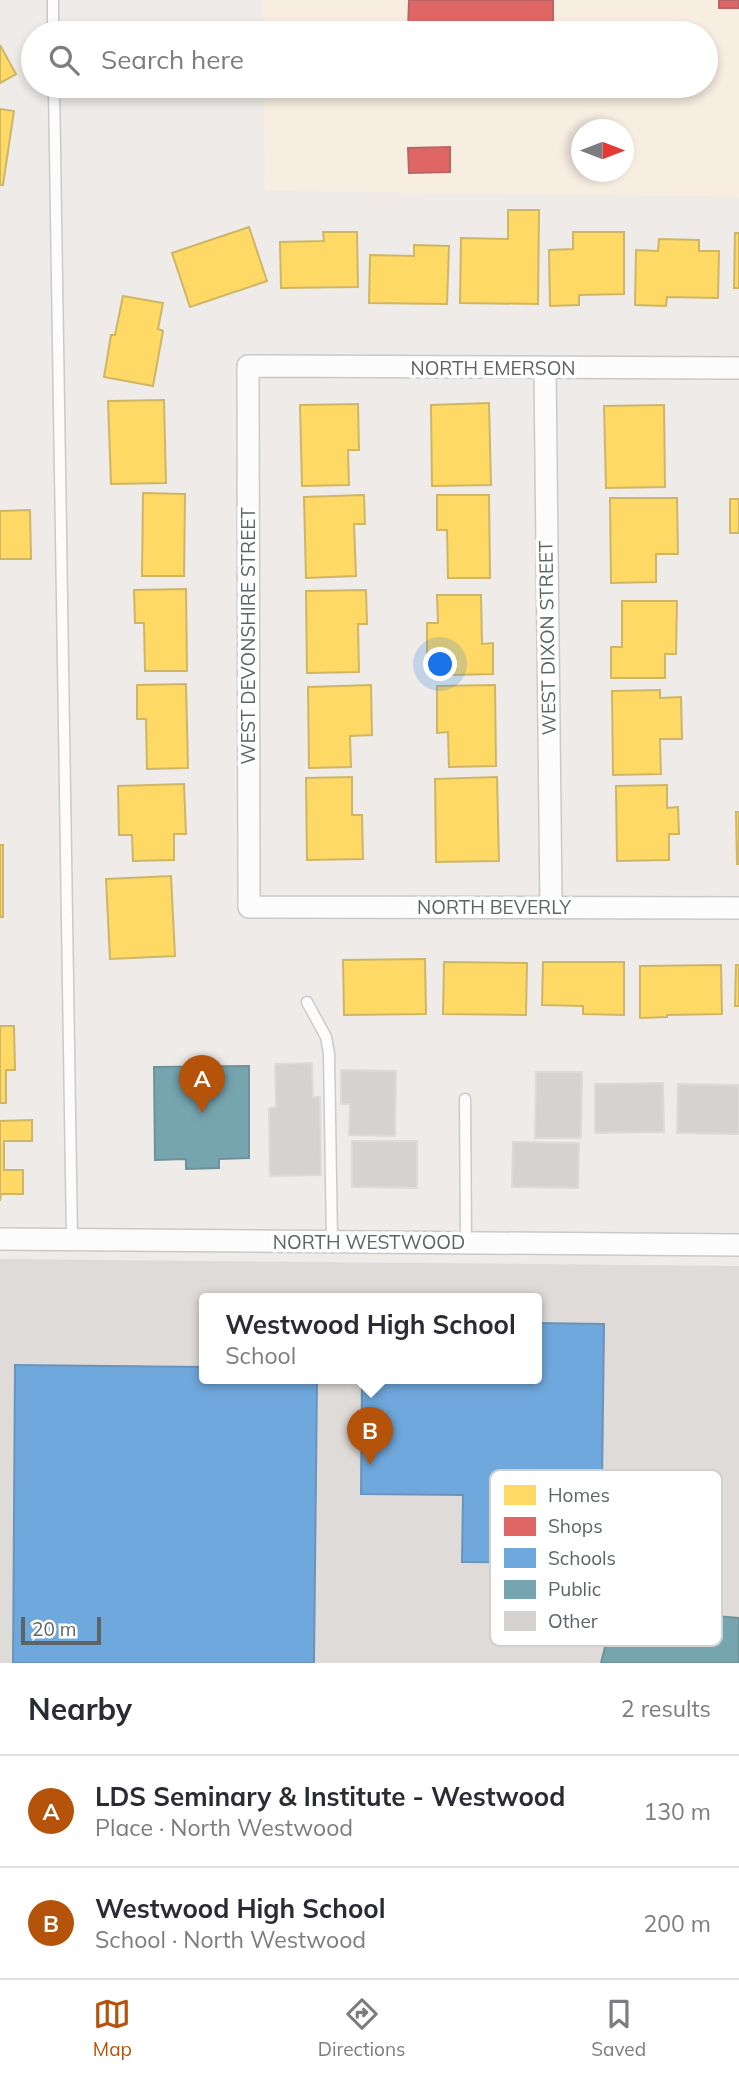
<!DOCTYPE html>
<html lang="en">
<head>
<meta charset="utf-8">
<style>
	:root { --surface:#fff; --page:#f2f2f3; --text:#2b2b33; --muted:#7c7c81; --line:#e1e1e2; --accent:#b45309 }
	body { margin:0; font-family:Mulish,sans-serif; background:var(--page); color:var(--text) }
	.compass { position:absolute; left:571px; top:119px; width:63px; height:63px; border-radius:50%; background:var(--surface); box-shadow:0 4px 10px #0003; rotate:90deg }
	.scale { position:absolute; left:21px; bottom:18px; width:80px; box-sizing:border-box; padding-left:7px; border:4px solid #5d6467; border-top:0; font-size:19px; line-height:24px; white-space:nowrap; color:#5d6467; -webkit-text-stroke:5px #fff; paint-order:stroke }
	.you { position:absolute; left:441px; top:665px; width:24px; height:24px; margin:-18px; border:5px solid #fff; border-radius:50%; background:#1a73e8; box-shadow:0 0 0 10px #1a73e833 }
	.badge { display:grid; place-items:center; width:46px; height:46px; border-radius:50%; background:var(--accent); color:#fff; font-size:23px; font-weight:700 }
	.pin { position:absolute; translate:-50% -58px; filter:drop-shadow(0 2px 4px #0008) }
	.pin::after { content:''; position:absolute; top:37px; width:24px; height:21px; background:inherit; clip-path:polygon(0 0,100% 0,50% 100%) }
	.popup { position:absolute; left:199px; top:1293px; width:343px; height:91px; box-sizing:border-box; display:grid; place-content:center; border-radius:7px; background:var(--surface); filter:drop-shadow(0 2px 5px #0005); font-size:23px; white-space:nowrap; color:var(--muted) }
	.popup b { font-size:26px; color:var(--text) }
	.popup::after { content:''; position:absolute; left:50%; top:100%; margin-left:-14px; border:14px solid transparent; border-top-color:var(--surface) }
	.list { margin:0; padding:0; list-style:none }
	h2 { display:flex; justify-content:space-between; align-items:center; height:91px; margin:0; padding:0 28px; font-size:30px }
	h2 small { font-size:23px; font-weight:400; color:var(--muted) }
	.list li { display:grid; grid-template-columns:46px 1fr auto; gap:21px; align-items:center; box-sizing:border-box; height:112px; padding:0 28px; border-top:2px solid var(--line) }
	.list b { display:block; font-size:26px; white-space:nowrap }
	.list p { margin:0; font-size:23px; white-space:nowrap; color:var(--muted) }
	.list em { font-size:23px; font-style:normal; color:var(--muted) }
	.icon { flex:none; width:38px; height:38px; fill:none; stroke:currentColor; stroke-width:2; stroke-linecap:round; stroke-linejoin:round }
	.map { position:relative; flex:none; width:739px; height:1663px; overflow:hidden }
	.search { position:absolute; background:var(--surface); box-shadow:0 4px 10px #0003; left:21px; right:21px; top:21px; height:77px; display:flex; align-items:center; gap:18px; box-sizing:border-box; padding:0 24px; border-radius:38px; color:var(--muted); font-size:26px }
	.sheet { height:315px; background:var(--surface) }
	nav { display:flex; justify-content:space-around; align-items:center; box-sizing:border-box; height:98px; border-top:2px solid var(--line); background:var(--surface); font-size:19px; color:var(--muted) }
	nav a { display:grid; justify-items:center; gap:4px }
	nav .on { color:var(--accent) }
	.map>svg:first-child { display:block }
	.commercial { fill:#f7ede1; fill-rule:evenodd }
	.education { fill:#dfdbd8; fill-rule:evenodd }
	.homes { fill:#ffd966; stroke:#ceb666; stroke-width:2 }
	.shops { fill:#e06666; stroke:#b96566; stroke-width:2 }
	.schools { fill:#6fa8dc; stroke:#6a94b9; stroke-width:2 }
	.public { fill:#76a5af; stroke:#6e9299; stroke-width:2 }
	.building { fill:#d5d3d2; stroke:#dddad8; stroke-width:2 }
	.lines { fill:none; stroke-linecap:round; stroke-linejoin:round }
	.service-casing { stroke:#c9cac9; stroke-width:13 }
	.minor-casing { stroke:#c9cac9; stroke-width:24 }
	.service { stroke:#fcfcfc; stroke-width:10 }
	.minor { stroke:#fcfcfc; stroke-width:21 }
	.labels { text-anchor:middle; stroke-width:7; stroke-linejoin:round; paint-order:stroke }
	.street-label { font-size:19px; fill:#5d6467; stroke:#fff }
	.key { fill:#fff; stroke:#ced0d1; stroke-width:2 }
	.key-label { font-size:19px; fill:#5d6467 }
</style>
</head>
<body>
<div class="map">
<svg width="739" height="1663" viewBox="0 0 739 1663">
	<rect width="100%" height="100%" fill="#eeebe8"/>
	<path class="commercial" d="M261,0h478v197l-474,-6 -2,-105h443v-53h-444zM582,130h42v42h-42z"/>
	<path class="education" d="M0,1259l739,7v397h-739zM204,1299h332v80h-332z"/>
	<path class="homes" d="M0,45l16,29 -16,9z
		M0,109l14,2 -11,74h-3z
		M508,210h31l-1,94 -78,-1 1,-65 47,1z
		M249,227l18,54 -77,26 -18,-54z
		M323,232h34l1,55 -77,1 -1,-46 44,-1z
		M573,232h51v62l-45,1v10l-29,1 -1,-56 24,-1z
		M735,233h4v55h-5z
		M659,239l40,1v11h20l-1,47 -51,-1 -1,9 -31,-1 1,-55 22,1z
		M414,245l35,1 -2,58 -78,-1 1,-48 44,1z
		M123,296l40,7 -5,26 5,2 -10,55 -49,-9 7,-42h4z
		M164,400l2,83 -55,1 -3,-83z
		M489,403l2,82 -59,1 -1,-81z
		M358,404l1,46h-11l1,35 -47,1 -2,-81z
		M664,405l1,82 -59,1 -2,-82z
		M143,493l42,1 -1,82h-42z
		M364,495l1,29h-11l2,52 -50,2 -2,-81z
		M437,495h52l1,83h-42l-1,-48h-10z
		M610,498h67l1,56h-22v28l-45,1z
		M730,499h9v34h-9z
		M30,510l1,49h-31v-48z
		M186,589l1,82h-42l-1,-48h-9l-1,-33z
		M366,590l1,34h-9l1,48 -52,1 -1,-82z
		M437,595h44l1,49 11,-1v31l-43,1v-11l-23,1v-42h11z
		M622,601h55l-1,53h-11v24h-54v-31h11z
		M186,684l2,84 -41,1 -1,-50h-9v-34z
		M371,685l1,50 -22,1 1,31 -42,1 -1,-81z
		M495,685l1,81 -47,1 -1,-35 -11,1v-47z
		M660,690v8l21,-1 1,42h-22l1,35 -48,1 -1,-84z
		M352,777v38h10l1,44 -56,1 -1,-82z
		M497,777l2,84 -63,1 -1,-83z
		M184,784l2,50h-12v26l-41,1 -1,-26h-13l-1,-49z
		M667,785v23l11,-1 1,27h-10v26l-52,1 -1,-75z
		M736,812h3v52h-2z
		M0,845h3v72h-3z
		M171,876l4,80 -65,3 -4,-80z
		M425,959l1,55 -82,1 -1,-55z
		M444,962l83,1 -1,52 -83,-1z
		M543,962h81v53l-41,-1v-8l-41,-1z
		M721,965l1,49 -55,1v2l-27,1v-52z
		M736,965h3v41h-4z
		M0,1026h14l1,44h-9v33h-6z
		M32,1120v21h-28v29h19v24h-22l-1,7v-80z"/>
	<path class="shops" d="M409,0h144v32l-145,-1z
		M719,0h20v8h-20z
		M450,147v25l-41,1 -1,-25z"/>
	<path class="schools" d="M536,1323l68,1 -3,239 -139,-1 1,-67 -102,-1 1,-115h174z
		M15,1365l189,2v12h113l-3,284h-301z"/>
	<path class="public" d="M249,1066v92l-30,1v9l-33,1v-10l-31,1 -1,-93z
		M691,1614l48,4v45h-138l4,-16 19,-6 -6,-16 24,-6z"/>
	<path class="building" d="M312,1063l1,34h7l1,78 -51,1 -1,-68 7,-1 -1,-43z
		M341,1070l55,1 -1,65 -46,-1 1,-31h-9z
		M536,1072h46l-1,66h-46z
		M663,1083l1,49 -69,1v-49z
		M678,1084l61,1v49l-62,-1z
		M352,1141h65v47l-65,-1z
		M513,1142l66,1 -1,45 -66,-1z"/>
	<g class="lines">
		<g class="service-casing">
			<path id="service" d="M53,0v33
				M54,86l18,1153
				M307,1002l19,35 3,17 3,188
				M465,1099l1,144"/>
		</g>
		<g class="minor-casing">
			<path id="minor" d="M739,368l-491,-2 1,541 490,1
				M545,369l6,538
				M0,1239l739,6"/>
		</g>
		<use href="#service" class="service"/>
		<use href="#minor" class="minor"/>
	</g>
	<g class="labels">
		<g class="street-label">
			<text x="493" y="375">NORTH EMERSON</text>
			<text transform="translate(248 636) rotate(-90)" y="7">WEST DEVONSHIRE STREET</text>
			<text transform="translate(547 638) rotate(-91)" y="7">WEST DIXON STREET</text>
			<text x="494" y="914">NORTH BEVERLY</text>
			<text x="369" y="1249">NORTH WESTWOOD</text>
		</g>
	</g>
	<rect x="490" y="1470" width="232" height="176" rx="10" class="key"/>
	<rect x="504" y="1485" width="32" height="20" fill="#ffd966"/>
	<rect x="504" y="1517" width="32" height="19" fill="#e06666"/>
	<rect x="504" y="1548" width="32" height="20" fill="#6fa8dc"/>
	<rect x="504" y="1580" width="32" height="19" fill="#76a5af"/>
	<rect x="504" y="1611" width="32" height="20" fill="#d5d3d2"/>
	<g class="key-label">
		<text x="548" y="1502">Homes</text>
		<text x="548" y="1533">Shops</text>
		<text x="548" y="1565">Schools</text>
		<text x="548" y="1596">Public</text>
		<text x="548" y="1628">Other</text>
	</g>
</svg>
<svg class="compass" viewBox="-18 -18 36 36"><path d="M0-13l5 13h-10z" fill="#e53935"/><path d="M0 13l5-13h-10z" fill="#7c7c81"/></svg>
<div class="scale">20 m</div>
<div class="you"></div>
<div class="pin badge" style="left:202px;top:1113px">A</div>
<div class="pin badge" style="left:370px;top:1465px">B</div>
<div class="popup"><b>Westwood High School</b>School</div>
<div class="search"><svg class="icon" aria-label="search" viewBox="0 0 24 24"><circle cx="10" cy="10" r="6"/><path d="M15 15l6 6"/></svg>Search here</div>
</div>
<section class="sheet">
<h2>Nearby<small>2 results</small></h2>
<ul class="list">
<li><span class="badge">A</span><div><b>LDS Seminary &amp; Institute - Westwood</b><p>Place · North Westwood</p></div><em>130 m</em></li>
<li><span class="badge">B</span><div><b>Westwood High School</b><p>School · North Westwood</p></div><em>200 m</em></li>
</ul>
</section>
<nav>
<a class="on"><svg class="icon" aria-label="map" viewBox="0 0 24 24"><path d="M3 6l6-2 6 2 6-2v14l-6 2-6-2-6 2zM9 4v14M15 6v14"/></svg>Map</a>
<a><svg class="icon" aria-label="directions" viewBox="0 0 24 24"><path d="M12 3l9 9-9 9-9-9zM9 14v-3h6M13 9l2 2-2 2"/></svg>Directions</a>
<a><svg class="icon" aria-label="saved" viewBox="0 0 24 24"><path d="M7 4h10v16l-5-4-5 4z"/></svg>Saved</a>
</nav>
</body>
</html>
